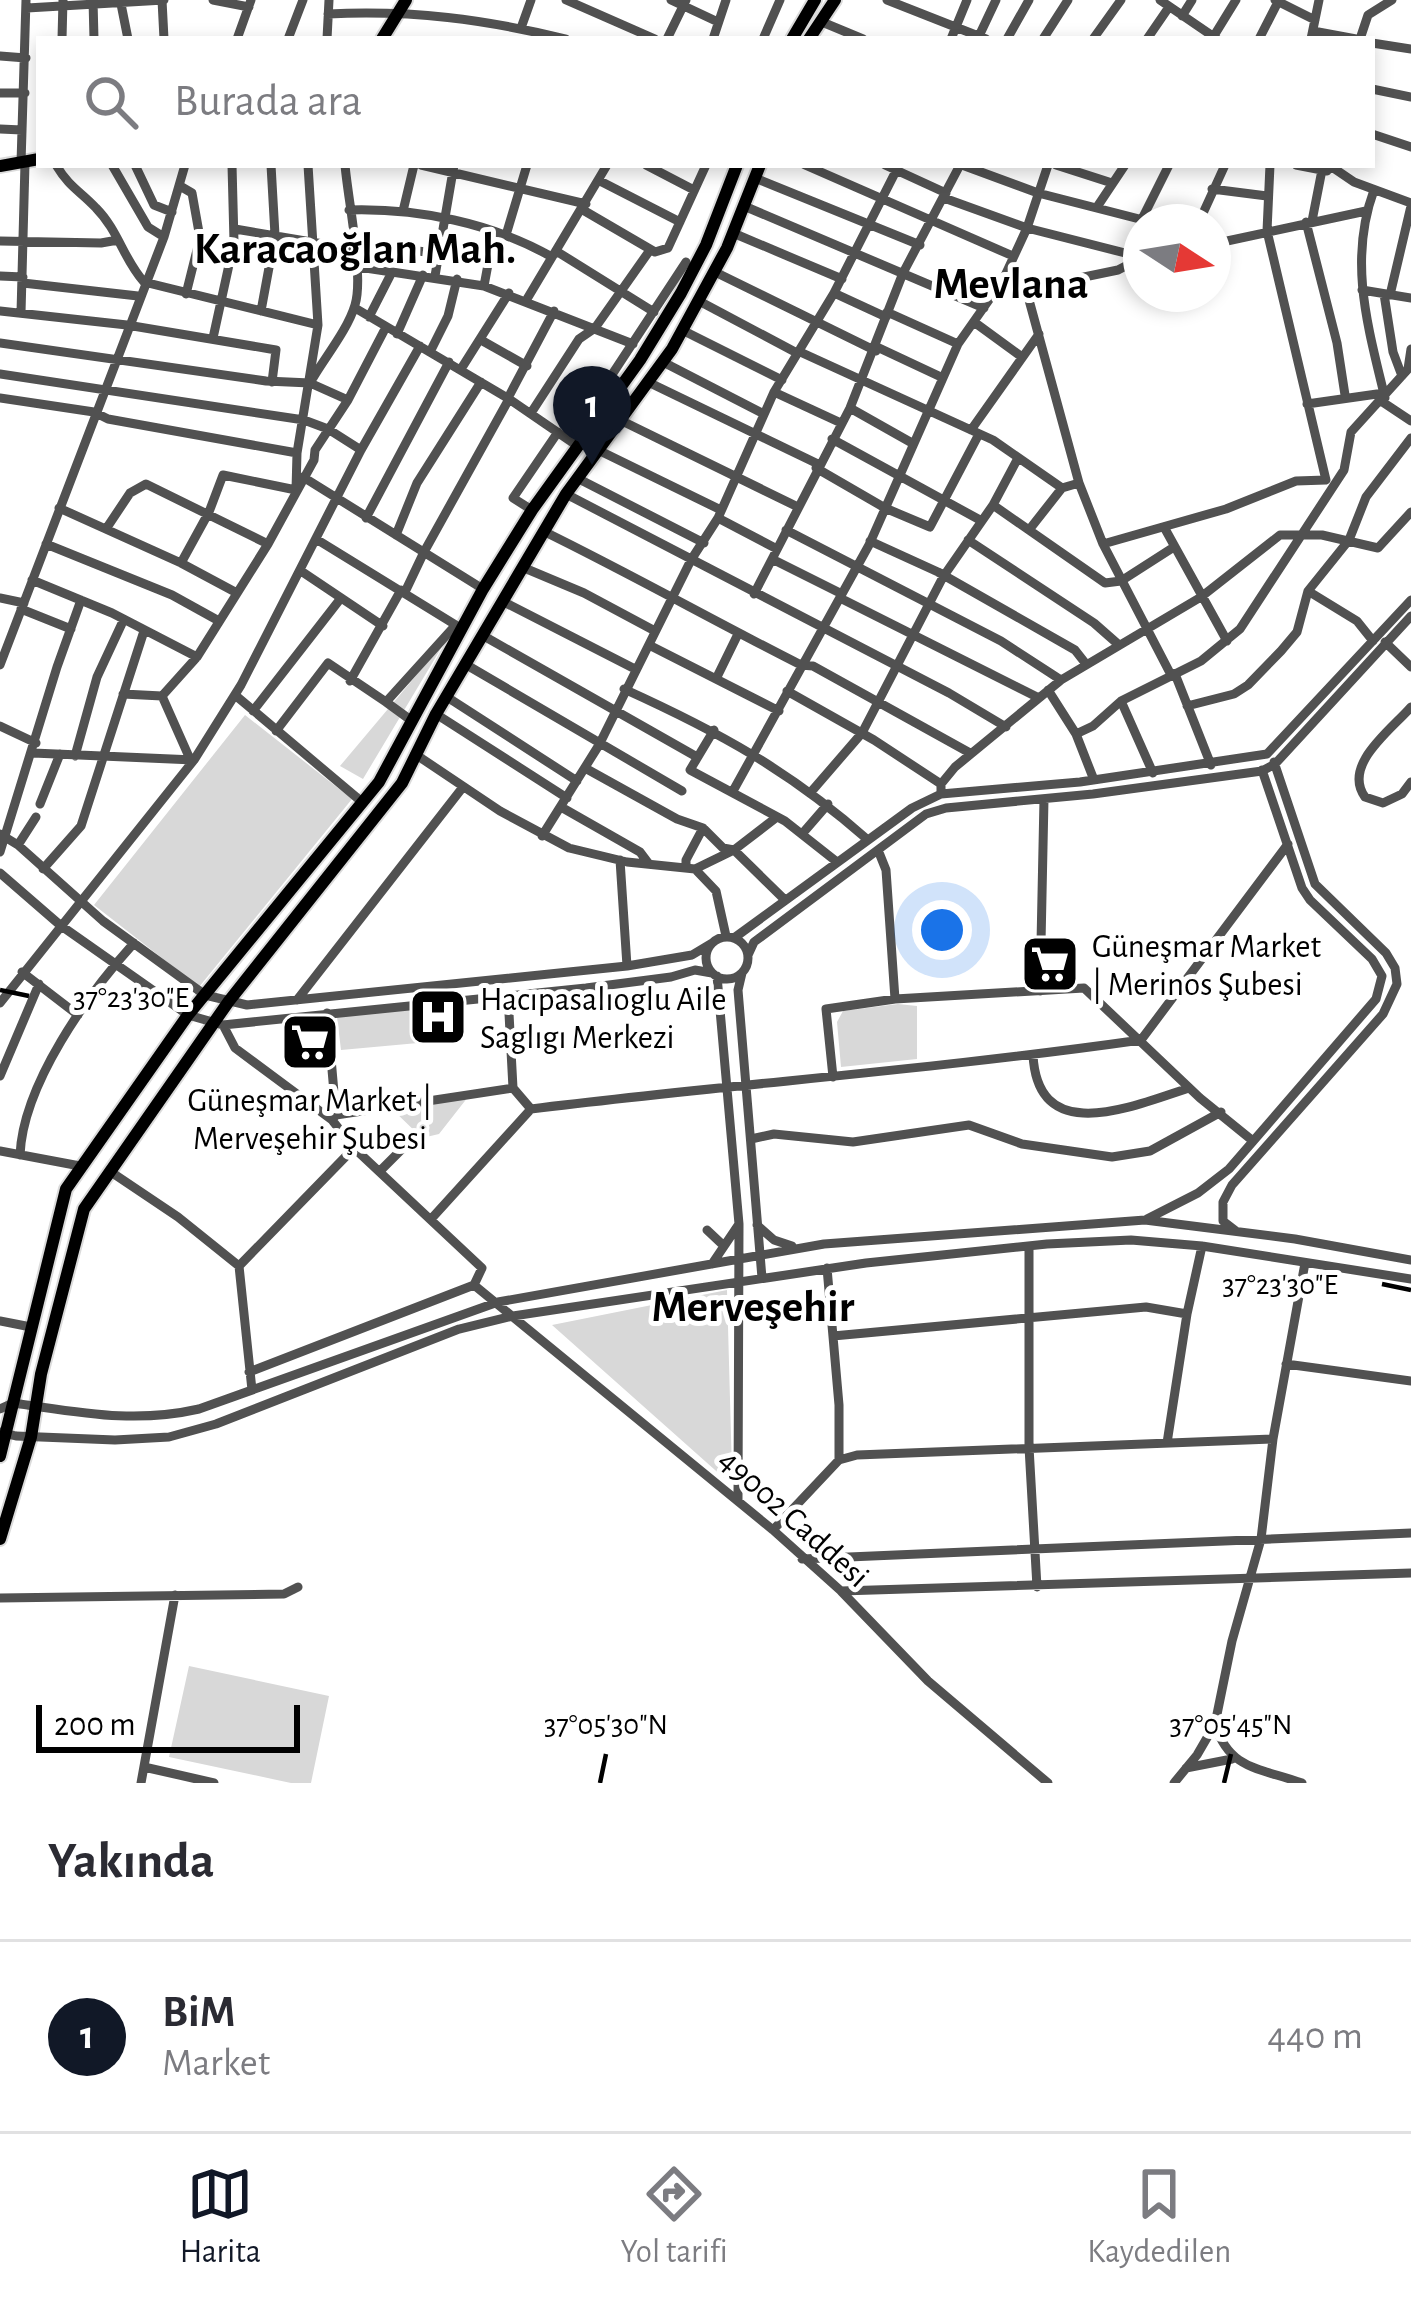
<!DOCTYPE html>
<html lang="tr">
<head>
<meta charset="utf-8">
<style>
	:root { --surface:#fff; --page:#f7f7f7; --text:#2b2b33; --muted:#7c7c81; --line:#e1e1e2; --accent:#111827 }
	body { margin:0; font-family:"Alegreya Sans",sans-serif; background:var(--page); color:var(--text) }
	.compass { position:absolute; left:1123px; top:204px; width:108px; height:108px; border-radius:50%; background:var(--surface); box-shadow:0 6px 18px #0003; rotate:102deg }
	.scale { position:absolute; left:36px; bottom:30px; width:264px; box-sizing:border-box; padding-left:12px; border:6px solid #000; border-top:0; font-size:33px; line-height:42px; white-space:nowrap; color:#000; -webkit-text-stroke:9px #fff; paint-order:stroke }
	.you { position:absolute; left:942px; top:930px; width:42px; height:42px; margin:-30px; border:9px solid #fff; border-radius:50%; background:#1a73e8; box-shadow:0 0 0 18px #1a73e833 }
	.badge { display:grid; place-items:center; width:78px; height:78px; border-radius:50%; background:var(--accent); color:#fff; font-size:39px; font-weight:700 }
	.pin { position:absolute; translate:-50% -99px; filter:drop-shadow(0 3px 6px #0008) }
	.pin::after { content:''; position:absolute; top:63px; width:42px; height:36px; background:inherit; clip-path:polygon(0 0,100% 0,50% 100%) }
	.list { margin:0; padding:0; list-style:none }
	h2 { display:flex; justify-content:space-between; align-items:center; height:156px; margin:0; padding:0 48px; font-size:51px }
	h2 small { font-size:39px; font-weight:400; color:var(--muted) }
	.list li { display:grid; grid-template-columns:78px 1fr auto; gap:36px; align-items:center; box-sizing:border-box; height:192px; padding:0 48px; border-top:3px solid var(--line) }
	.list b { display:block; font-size:45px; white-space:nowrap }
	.list p { margin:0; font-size:39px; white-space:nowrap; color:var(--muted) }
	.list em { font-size:39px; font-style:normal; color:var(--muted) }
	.icon { flex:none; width:66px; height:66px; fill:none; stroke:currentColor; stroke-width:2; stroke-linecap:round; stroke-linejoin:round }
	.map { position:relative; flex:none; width:1411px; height:1783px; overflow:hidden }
	.search { position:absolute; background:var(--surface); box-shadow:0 6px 18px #0003; left:36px; right:36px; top:36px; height:132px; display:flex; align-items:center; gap:30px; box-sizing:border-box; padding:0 42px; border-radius:0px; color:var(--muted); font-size:45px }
	.sheet { height:348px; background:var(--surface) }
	nav { display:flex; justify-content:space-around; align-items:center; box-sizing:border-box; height:168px; border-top:3px solid var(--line); background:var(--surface); font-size:33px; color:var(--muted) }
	nav a { display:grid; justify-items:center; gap:6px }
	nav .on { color:var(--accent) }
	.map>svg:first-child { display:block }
	.green { fill:#d8d8d8 }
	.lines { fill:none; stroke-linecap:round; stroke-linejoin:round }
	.major-casing { stroke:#dbdbdb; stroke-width:16 }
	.minor { stroke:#515151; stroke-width:9 }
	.major { stroke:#000; stroke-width:12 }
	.ticks { fill:none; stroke:#000; stroke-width:4.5 }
	.labels { text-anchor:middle; stroke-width:10; stroke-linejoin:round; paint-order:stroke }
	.poi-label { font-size:33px; fill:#000; stroke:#fff; text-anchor:start }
	.street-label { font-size:33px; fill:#000; stroke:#fff }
	.district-label { font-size:45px; font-weight:bold; fill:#000; stroke:#fff }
	.ticks-label { font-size:30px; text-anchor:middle; fill:#000; stroke:#fff; stroke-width:10; stroke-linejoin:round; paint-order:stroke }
</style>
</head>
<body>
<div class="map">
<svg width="1411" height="1783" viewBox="0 0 1411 1783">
	<rect width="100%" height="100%" fill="#fff"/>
	<path class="green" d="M446,640l-83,139 -23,-13z
		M245,715l107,84 -153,188 -105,-82z
		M898,1004l19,2v53l-76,8 -4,-45 6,-11z
		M418,1008v35l-77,7 -4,-33z
		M468,1097l-29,37 -17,4 -30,-29z
		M727,1290l5,182 -8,6 -172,-153z
		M189,1666l140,30 -18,87h-20l-122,-26z"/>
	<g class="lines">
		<g class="major-casing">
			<path id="major" d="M382,39l24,-39
				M792,39l23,-39
				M809,39l26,-39
				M0,166l39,-7
				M0,1456l66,-267 122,-174 191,-233 104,-193 49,-79 108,-150 41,-67 25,-48 31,-80
				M0,1539l31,-102 10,-63 43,-165 145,-208 173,-218 34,-69 130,-220 106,-145 55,-101 33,-83"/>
		</g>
		<path class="minor" d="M93,0l1,39
			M162,0l2,39
			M213,0l36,7
			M566,0l89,39
			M671,0l47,22
			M887,0l99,39
			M1160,0l57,39
			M1275,0l40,20
			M121,4l7,35
			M27,8l137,-8
			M328,14c85,-4 155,5 238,25
			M1182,16l10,-16
			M822,22l41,17
			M521,28l10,-28
			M1313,31l43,8
			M979,36l17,-36
			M62,39l1,-39
			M237,39l14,-39
			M288,39l15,-39
			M327,39l2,-39
			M667,39l19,-39
			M713,39l13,-39
			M763,39l17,-39
			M951,39l16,-39
			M1007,39l22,-39
			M1043,39l25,-39
			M1093,39l28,-39
			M1147,39l22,-32
			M1212,39l24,-39
			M1259,39l19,-37
			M1311,39l8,-39
			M1360,39l8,-24 24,-15
			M1372,43l39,6
			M0,56l26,2
			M1372,89l39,8
			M0,93h25
			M0,129l22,1
			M1372,134l39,13
			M21,163l5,-163
			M56,165c14,23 23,25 40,43 22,22 28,52 48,74l174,43
			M112,165l36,62 16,10
			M135,165l19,40 18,7
			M421,165l165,39
			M646,165l48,25
			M805,165l208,91
			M885,165l61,28
			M962,165l76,28 113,29
			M1056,165l56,18
			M1270,165l-3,66 59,249
			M1296,165l31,6
			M1329,165l25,17 57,21
			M755,178l165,67
			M600,181l80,41
			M180,186l12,7 8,45 -14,56
			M1212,189l55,7
			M1374,190c-26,71 -6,137 11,208
			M944,198l83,30 114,29
			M744,206l240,102
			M1097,207l28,-42
			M349,210c69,-2 143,13 203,47
			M583,210l72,42 13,-4
			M403,211l11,-46
			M1142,219l27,-54
			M1312,221l10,-51
			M1199,222l26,-57
			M1306,222l31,121 8,52
			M235,229l118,20
			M733,233l109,46
			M506,235l21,-70
			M0,241l101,2 17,-3
			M1213,244l153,-33
			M353,245l85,8
			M668,248l38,-83
			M556,251l98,61
			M359,267l125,19 149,58
			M715,272l161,79
			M0,276l23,1
			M435,276l19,-111
			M1003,280l23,9 92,-19 23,-12
			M23,283l115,13
			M484,286l10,-54
			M1026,289l53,194 24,61 67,129 5,1 36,91
			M1362,290l49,8
			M834,293l52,24
			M1384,294l9,58 9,24
			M1390,295l21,-89
			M527,299l80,-134
			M699,301l98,52
			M355,308l154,91 70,48
			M0,311l127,14 149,25 -4,32
			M261,311l14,-76 -4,-70
			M887,312l71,32
			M21,313l4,-150
			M369,317l23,-45
			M974,322l48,35
			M682,330l100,50
			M397,334l26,-59
			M213,338l21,-96 -2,-77
			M481,340l46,26
			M0,343l266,38 44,2 38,17
			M877,347l64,30
			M798,351l195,89 69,48 17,-5
			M430,352l18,-36 9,-37
			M663,362l101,52
			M461,369l48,-76
			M0,374l304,46 24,9 33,21
			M313,378c13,-22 35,-49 42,-73 9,-29 -7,-105 -10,-140
			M650,383l168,81
			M774,392l67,31
			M0,398l94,14 14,7 189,34
			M508,398l46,-87
			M1381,401l30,20
			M1307,404l77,-11
			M850,408l62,35
			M531,413l48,-74 16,-11 55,-78
			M620,420l178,87
			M971,430l68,-96
			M832,439l148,81
			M569,440l117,-178
			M598,450l123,60
			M816,468l69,40 45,19 49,-93
			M303,477l180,112
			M577,478l127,65
			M566,494l383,199 57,34
			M993,505l25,-47
			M59,508l122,55 56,30
			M532,510l-19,-12 45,-66
			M366,518l83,-156
			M718,518l59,31
			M1164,527l63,114
			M106,529l24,-36 16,-9 122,60
			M786,530l215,111 60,39
			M1029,530l33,-42
			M543,531c88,43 171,90 258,134l12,1 157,87
			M396,535l21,-52 64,-101
			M316,539l143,88
			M968,540l126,83 25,22
			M870,541l68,31 137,78 11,14
			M46,544l126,51 47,26
			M1103,544l123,-35 70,-28 30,-1
			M772,559l70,35
			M181,563l28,-51 14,-37 73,15 1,-37 21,-128 -10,-160
			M522,567l62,26 71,38
			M301,571l82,55
			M32,580l80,33 85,44
			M1308,591l49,30 16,20
			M405,592l19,-40 85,-153
			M754,594l96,-186 53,-135 57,-108
			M0,598l24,5
			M840,598l199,100
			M502,601l133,68
			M21,609l50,20
			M482,635l215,122
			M1385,642l26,25
			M649,645l130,66
			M465,664l217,127
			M0,665l164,-428 21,-72
			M716,679l22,-45
			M350,681l51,-91
			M624,689c95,43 166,82 244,151
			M1048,690l28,44 18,46
			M787,691l87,49 67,44
			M123,694l39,2 35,-39 71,-113 46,-84 1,-10 33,-50 38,-73
			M235,695l127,107
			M162,696l28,63
			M447,697l130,84
			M1121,701l32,72
			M1187,706l47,-12 14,-9 33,-34 16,-19 11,-41 41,-51 17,-43 45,-59
			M1411,707c-20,23 -69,58 -46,90l18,6 19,-9 9,-12
			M253,711l88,-113
			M436,714l131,84
			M412,721l-26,-19 67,-74h6
			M0,726l36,17
			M714,730l-24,40 95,51 52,41
			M276,731l52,-68 58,39
			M1076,734l17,-8 28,-25 80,-40 39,-32 104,-159 7,-38 57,-63 3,-20
			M33,753l161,7
			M415,754l85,57 69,37 58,14 68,7 21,22 10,45
			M75,756l22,-79 27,-58
			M585,768l92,51 26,9 20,20 11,2 51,50
			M733,791l136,-246 89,-201 45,-64 24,-52 21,-63
			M811,792l51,-59 81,-156 50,-72 112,78 16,-2 53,-34
			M941,794v-10l14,-17 106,-87 140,-83 79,-62h42l56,13 33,-36
			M40,804l20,-50
			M561,807l79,45 9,12
			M0,834l18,11 85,76 102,74 42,10 380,-39 65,-11 20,-12
			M802,834l26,-30
			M542,836l57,-91 92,-185 27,-42 56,-126 60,-99 65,-128
			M18,845l18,-28
			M878,850l8,20 9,129
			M0,852l57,-185 24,-67
			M620,860l7,106
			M686,867v-7l17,-32
			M43,869l38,-43 63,-195
			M695,869l39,-19 43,-33
			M0,873l60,52 128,90 35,10 363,-37 85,-11 24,-7 17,3
			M706 958a21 21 0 1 1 42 0a21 21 0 1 1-42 0Z
			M734,938l178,-130 29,-14 139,-12 187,-28 144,-154
			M748,955l6,-13 172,-128 20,-6 147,-14 169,-23 13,-7 136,-148
			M22,972l56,43
			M742,973l-4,17 24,288
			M717,976l22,248 -1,277
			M1040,991l4,-192
			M508,995l5,93 18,21
			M297,1000l166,-213
			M0,1003l194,-243 47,-75 120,-235 59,-104
			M327,1013l9,102
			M223,1025l12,23 97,72 22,28 128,120 -8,17 -225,87
			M1033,1055c5,93 100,51 156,33
			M0,1076l39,-92
			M833,1077l-7,-68 69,-10 189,-11 116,110 53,43
			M332,1120l4,-5 177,-27
			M751,1139l23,-5 79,8 116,-17 53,19 90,13 38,-6 71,-39
			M0,1151l80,15
			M20,1155c3,-71 68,-161 114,-212
			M381,1170l30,-30
			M111,1172l67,45 61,49 13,124
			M432,1218l99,-109c203,-25 407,-40 610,-69l147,-196
			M1147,1219l51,-26 31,-24 147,-170 6,-23 -10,-17 -62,-59 -8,-12 -40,-118
			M757,1225l17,15 18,6
			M707,1230l17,16
			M1236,1231l-13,-10v-19l9,-17 151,-171 14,-30 -2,-16 -9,-15 -71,-69 -41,-122
			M1029,1246v201l8,140
			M712,1264l27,-40
			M239,1266l115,-118
			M827,1268l12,137v55
			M474,1285l299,245 68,61 87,90 120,102
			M0,1321l31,6
			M833,1336l313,-29 41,7
			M1286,1364l125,17
			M0,1409l13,-6c66,9 120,21 186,6l299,-107 326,-58 321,-24 150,19 116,21
			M0,1432l16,4 99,4 54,-3 47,-13 243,-95 54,-13 353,-53 181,-19 84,-4 71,6 209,33
			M1167,1443l20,-129 15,-68
			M773,1530l66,-70 18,-5 416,-16
			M802,1559l609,-26
			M841,1591l570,-18
			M0,1598l284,-4 14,-7
			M1215,1724c14,46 45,44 87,59
			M144,1767l70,16
			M1186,1768l46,-9
			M141,1783l34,-188
			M1174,1783l23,-28 18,-31 17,-83 29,-102 12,-100 32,-176"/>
		<use href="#major" class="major"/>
	</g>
	<path class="ticks" d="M0,990l29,6M1382,1284l29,6M600,1783l6,-29M1224,1783l7,-29"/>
	<defs>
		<g id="supermarket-square" transform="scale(3)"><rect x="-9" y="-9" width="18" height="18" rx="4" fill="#000" stroke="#fff"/><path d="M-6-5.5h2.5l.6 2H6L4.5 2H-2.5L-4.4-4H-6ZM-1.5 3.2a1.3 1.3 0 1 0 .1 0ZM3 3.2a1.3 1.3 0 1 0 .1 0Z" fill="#fff"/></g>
		<g id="hospital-square" transform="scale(3)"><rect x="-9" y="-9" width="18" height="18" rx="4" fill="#000" stroke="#fff"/><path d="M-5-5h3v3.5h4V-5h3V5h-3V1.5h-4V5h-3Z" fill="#fff"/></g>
	</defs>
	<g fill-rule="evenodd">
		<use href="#supermarket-square" x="1050" y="964"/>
		<use href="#hospital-square" x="438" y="1017"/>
		<use href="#supermarket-square" x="310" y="1042"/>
	</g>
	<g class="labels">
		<g class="poi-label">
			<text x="1092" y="957">Güneşmar Market<tspan x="1092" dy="38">| Merinos Şubesi</tspan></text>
			<text x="480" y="1010">Hacıpasalıoglu Aile<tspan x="480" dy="38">Saglıgı Merkezi</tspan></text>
			<text x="310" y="1111" text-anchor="middle">Güneşmar Market |<tspan x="310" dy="38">Merveşehir Şubesi</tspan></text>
		</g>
		<g class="street-label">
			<text transform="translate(795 1517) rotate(42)" y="12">49002 Caddesi</text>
		</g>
		<g class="district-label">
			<text x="355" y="263">Karacaoğlan Mah.</text>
			<text x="1011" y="298">Mevlana</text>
			<text x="753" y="1321">Merveşehir</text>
		</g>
	</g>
	<g class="ticks-label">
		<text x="131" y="1007">37°23'30"E</text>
		<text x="1280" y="1294">37°23'30"E</text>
		<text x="606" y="1734">37°05'30"N</text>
		<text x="1231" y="1734">37°05'45"N</text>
	</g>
</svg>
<svg class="compass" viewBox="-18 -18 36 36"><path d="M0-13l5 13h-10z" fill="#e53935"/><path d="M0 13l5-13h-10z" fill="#7c7c81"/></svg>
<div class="scale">200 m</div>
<div class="you"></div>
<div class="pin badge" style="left:592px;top:465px">1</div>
<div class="search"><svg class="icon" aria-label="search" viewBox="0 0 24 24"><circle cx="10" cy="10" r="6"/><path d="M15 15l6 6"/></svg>Burada ara</div>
</div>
<section class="sheet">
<h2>Yakında<small></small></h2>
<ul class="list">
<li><span class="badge">1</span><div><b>BiM</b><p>Market</p></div><em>440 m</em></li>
</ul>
</section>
<nav>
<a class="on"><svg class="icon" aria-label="map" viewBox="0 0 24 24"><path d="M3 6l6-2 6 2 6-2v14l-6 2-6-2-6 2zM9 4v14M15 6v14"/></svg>Harita</a>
<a><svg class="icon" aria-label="directions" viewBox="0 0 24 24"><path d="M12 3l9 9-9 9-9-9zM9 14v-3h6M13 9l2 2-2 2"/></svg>Yol tarifi</a>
<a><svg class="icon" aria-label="saved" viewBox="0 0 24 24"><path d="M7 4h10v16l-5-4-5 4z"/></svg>Kaydedilen</a>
</nav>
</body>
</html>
